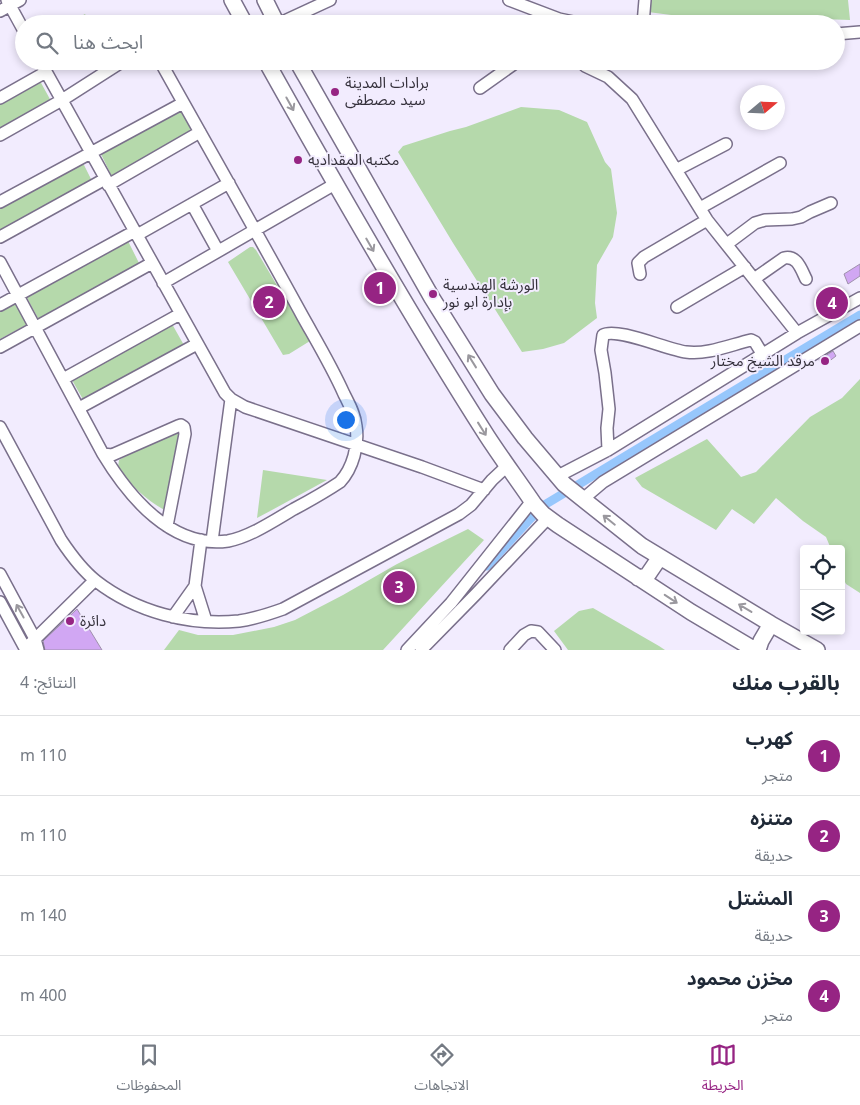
<!DOCTYPE html>
<html lang="ar">
<head>
<meta charset="utf-8">
<style>
	:root { --surface:#fff; --page:#f2f2f3; --text:#1f2937; --muted:#747a83; --line:#e0e1e3; --accent:#962483 }
	body { margin:0; font-family:Georgia,"Noto Sans Arabic",serif; background:var(--page); color:var(--text); direction:rtl }
	.controls { position:absolute; right:15px; bottom:15px; display:grid; overflow:hidden; border-radius:5px; box-shadow:0 2px 8px #0003 }
	.controls button { width:45px; height:45px; display:grid; place-items:center; padding:0; border:0; border-bottom:1px solid var(--line); background:var(--surface); color:var(--text); font:25px sans-serif }
	.compass { position:absolute; left:740px; top:85px; width:45px; height:45px; border-radius:50%; background:var(--surface); box-shadow:0 2px 8px #0003; rotate:71deg }
	.you { position:absolute; left:345px; top:419px; width:18px; height:18px; margin:-12px; border:4px solid #fff; border-radius:50%; background:#1a73e8; box-shadow:0 0 0 8px #1a73e833 }
	.badge { display:grid; place-items:center; width:32px; height:32px; border-radius:50%; background:var(--accent); color:#fff; font-size:16px; font-weight:700 }
	.pin { position:absolute; translate:-50% -50%; border:2px solid #fff; box-shadow:0 1px 5px #0006 }
	.list { margin:0; padding:0; list-style:none }
	h2 { display:flex; justify-content:space-between; align-items:center; height:65px; margin:0; padding:0 20px; font-size:21px }
	h2 small { font-size:16px; font-weight:400; color:var(--muted) }
	.list li { display:grid; grid-template-columns:32px 1fr auto; gap:15px; align-items:center; box-sizing:border-box; height:80px; padding:0 20px; border-top:1px solid var(--line) }
	.list b { display:block; font-size:19px; white-space:nowrap }
	.list p { margin:0; font-size:16px; white-space:nowrap; color:var(--muted) }
	.list em { font-size:16px; font-style:normal; color:var(--muted) }
	.icon { flex:none; width:28px; height:28px; fill:none; stroke:currentColor; stroke-width:2; stroke-linecap:round; stroke-linejoin:round }
	.map { position:relative; flex:none; width:860px; height:650px; overflow:hidden; direction:ltr }
	.search { position:absolute; background:var(--surface); box-shadow:0 2px 8px #0003; left:15px; right:15px; top:15px; height:55px; display:flex; align-items:center; gap:12px; box-sizing:border-box; padding:0 18px; border-radius:28px; color:var(--muted); font-size:19px }
	.sheet { height:385px; background:var(--surface) }
	nav { display:flex; justify-content:space-around; align-items:center; box-sizing:border-box; height:70px; border-top:1px solid var(--line); background:var(--surface); font-size:14px; color:var(--muted) }
	nav a { display:grid; justify-items:center; gap:2px }
	nav .on { color:var(--accent) }
	.map>svg:first-child { display:block }
	.green { fill:#b5d9ab }
	.lines { fill:none; stroke-linecap:round; stroke-linejoin:round }
	.canal { stroke:#97c7fc; stroke-width:9 }
	.building { fill:#d1a7f3; stroke:#9f91ac }
	.minor-casing { stroke:#7a708b; stroke-width:14 }
	.major-casing { stroke:#7a708b; stroke-width:18 }
	.minor { stroke:#fff; stroke-width:11 }
	.major { stroke:#fff; stroke-width:15 }
	.oneway { stroke:#9a989e }
	.poi-dot { fill:#962483; stroke:#f2ecfe; stroke-width:2 }
	.labels { text-anchor:middle; stroke-width:4; stroke-linejoin:round; paint-order:stroke }
	.poi-label { font-size:15px; fill:#35313c; stroke:#f2ecfe; text-anchor:start }
</style>
</head>
<body>
<div class="map">
<svg width="860" height="650" viewBox="0 0 860 650">
	<rect width="100%" height="100%" fill="#f2ecfe"/>
	<path class="green" d="M649,0h199l2,20 -56,-2 -92,1 -54,-7z
		M85,14l5,10h-23z
		M40,81l11,20 -51,29v-28z
		M521,107l38,3 28,12 18,40 6,7 6,44 -4,24 -16,28 -2,38 2,15 -33,25 -21,6 -21,3 -69,-109 -55,-91 5,-6 47,-15 16,-4z
		M181,109l11,21 -80,47 -11,-23z
		M81,163l3,2 7,14 -1,3 -90,50v-24z
		M128,241l12,24 -101,55 -13,-24z
		M250,247h3l3,3 54,91 -21,13 -6,1 -55,-93z
		M16,303l11,19 -1,3 -26,14v-28z
		M172,324l13,23 -100,56 -13,-23z
		M860,379v214l-14,-9 -5,-10v-25h-10l-5,-12 -23,-16 -27,-23 -22,26 -22,-15 -16,21 -74,-43 -7,-9 72,-39 34,38 15,-5 54,-55 32,-19z
		M171,430h9l-12,82c-21,-11 -37,-26 -50,-45l1,-7z
		M263,470l64,10 -55,30 -15,8z
		M468,529l16,11 -101,110h-219l15,-20 19,5h35l41,-8 21,-7 48,-25 54,-31z
		M593,608l66,38 6,4h-97l-14,-19 25,-20z"/>
	<g class="lines">
		<path class="canal" d="M487,566l43,-47 16,-15 314,-189"/>
	</g>
	<path class="building" d="M860,264v12l-12,8 -4,-10z
		M833,351l3,5 -13,10 -4,-6z
		M77,609l25,41h-57l-2,-9z"/>
	<g class="lines">
		<g class="minor-casing">
			<path id="minor" d="M7,0l17,31
				M509,0l50,19 24,5
				M0,11l20,-11
				M278,24l52,-24
				M643,24l2,-24
				M836,34l24,-2
				M40,61l185,332 6,6 14,8 177,60 62,23
				M581,61l4,5 23,11 24,22 75,121 90,113
				M480,88l38,-27
				M0,98l46,-26
				M0,135l62,-35 61,-39
				M676,170l50,-26
				M108,185l92,-53
				M0,202l183,-99
				M192,204l26,47
				M700,208l80,-45
				M137,235l92,-52
				M0,237l105,-58
				M727,244l28,-21 10,-3 27,-1 9,-2 9,-5 21,-9
				M0,262l103,192 9,1 66,-29 3,-1 3,2 1,7 -18,92
				M640,274l-2,-11 6,-6 63,-37
				M754,279l30,-21c13,-3 17,11 22,21
				M163,283l172,-99
				M0,305l135,-74
				M677,307l68,-40
				M0,347l152,-84
				M63,379l117,-65
				M79,408l118,-64
				M0,427l61,113c10,15 21,30 35,41 40,31 93,45 143,40 15,-2 30,-7 44,-12l176,-95 12,-9 21,-25 15,-14
				M608,450l-1,-22 2,-19 -4,-36 -4,-23 2,-15c14,-8 65,15 83,17 21,3 44,-7 65,-12l4,2 8,13
				M103,454c26,43 69,95 125,87 22,-4 47,-21 66,-32 15,-8 31,-17 46,-27 13,-14 19,-37 16,-56 -1,-12 -7,-22 -12,-32 -12,-27 -27,-52 -41,-77 -47,-86 -95,-170 -143,-256
				M558,476l50,-26 189,-117 63,-35
				M583,499l20,-17 257,-156
				M201,540l-6,46 11,35
				M212,541l19,-142
				M0,574l35,65 3,11
				M0,602l26,48
				M173,617l22,-31
				M25,649l70,-69
				M407,650l44,-47 81,-102
				M421,650l55,-56 72,-76
				M510,650l14,-15 7,-4 7,1 17,18"/>
		</g>
		<g class="major-casing">
			<path id="major" d="M232,0l13,24
				M265,0l12,24
				M266,61c71,127 143,253 221,375 15,23 32,46 47,68l9,10 15,11 133,87 64,38
				M297,61l135,237 60,96 33,44 39,46 78,62 129,78 46,26
				M638,578l9,-2 13,-19
				M758,650l3,-9 10,-17"/>
		</g>
		<use href="#minor" class="minor"/>
		<use href="#major" class="major"/>
	</g>
	<defs><path id="oneway-shaft" d="M-6 0H5M1.5-3L5.5 0L1.5 3" fill="none" stroke-width="1.6" stroke-linecap="round" stroke-linejoin="round" transform="scale(1.25)"/></defs>
	<g class="oneway">
		<use href="#oneway-shaft" transform="translate(290 104) rotate(61)"/>
		<use href="#oneway-shaft" transform="translate(370 245) rotate(60)"/>
		<use href="#oneway-shaft" transform="translate(472 361) rotate(-122)"/>
		<use href="#oneway-shaft" transform="translate(482 429) rotate(58)"/>
		<use href="#oneway-shaft" transform="translate(609 520) rotate(-141)"/>
		<use href="#oneway-shaft" transform="translate(671 599) rotate(33)"/>
		<use href="#oneway-shaft" transform="translate(745 608) rotate(-149)"/>
		<use href="#oneway-shaft" transform="translate(20 611) rotate(-119)"/>
	</g>
	<g class="poi-dot">
		<circle cx="335" cy="92" r="5"/>
		<circle cx="298" cy="160" r="5"/>
		<circle cx="433" cy="294" r="5"/>
		<circle cx="825" cy="361" r="5"/>
		<circle cx="70" cy="621" r="5"/>
	</g>
	<g class="labels">
		<g class="poi-label">
			<text x="345" y="88">برادات المدينة<tspan x="345" dy="17">سيد مصطفى</tspan></text>
			<text x="308" y="165">مكتبه المقداديه</text>
			<text x="443" y="290">الورشة الهندسية<tspan x="443" dy="17">بإدارة ابو نور</tspan></text>
			<text x="815" y="366" text-anchor="end">مرقد الشيخ مختار</text>
			<text x="80" y="626">دائرة</text>
		</g>
	</g>
</svg>
<div class="controls">
<button><svg class="icon" aria-label="locate" viewBox="0 0 24 24"><circle cx="12" cy="12" r="6"/><path d="M12 2v4M12 18v4M2 12h4M18 12h4"/></svg></button>
<button><svg class="icon" aria-label="layers" viewBox="0 0 24 24"><path d="M12 4l9 5-9 5-9-5zM3 14l9 5 9-5"/></svg></button>
</div>
<svg class="compass" viewBox="-18 -18 36 36"><path d="M0-13l5 13h-10z" fill="#e53935"/><path d="M0 13l5-13h-10z" fill="#747a83"/></svg>
<div class="you"></div>
<div class="pin badge" style="left:380px;top:288px">1</div>
<div class="pin badge" style="left:269px;top:302px">2</div>
<div class="pin badge" style="left:399px;top:587px">3</div>
<div class="pin badge" style="left:832px;top:303px">4</div>
<div class="search"><svg class="icon" aria-label="search" viewBox="0 0 24 24"><circle cx="10" cy="10" r="6"/><path d="M15 15l6 6"/></svg>ابحث هنا</div>
</div>
<section class="sheet">
<h2>بالقرب منك<small>النتائج: 4</small></h2>
<ul class="list">
<li><span class="badge">1</span><div><b>كهرب</b><p>متجر</p></div><em>110 m</em></li>
<li><span class="badge">2</span><div><b>متنزه</b><p>حديقة</p></div><em>110 m</em></li>
<li><span class="badge">3</span><div><b>المشتل</b><p>حديقة</p></div><em>140 m</em></li>
<li><span class="badge">4</span><div><b>مخزن محمود</b><p>متجر</p></div><em>400 m</em></li>
</ul>
</section>
<nav>
<a class="on"><svg class="icon" aria-label="map" viewBox="0 0 24 24"><path d="M3 6l6-2 6 2 6-2v14l-6 2-6-2-6 2zM9 4v14M15 6v14"/></svg>الخريطة</a>
<a><svg class="icon" aria-label="directions" viewBox="0 0 24 24"><path d="M12 3l9 9-9 9-9-9zM9 14v-3h6M13 9l2 2-2 2"/></svg>الاتجاهات</a>
<a><svg class="icon" aria-label="saved" viewBox="0 0 24 24"><path d="M7 4h10v16l-5-4-5 4z"/></svg>المحفوظات</a>
</nav>
</body>
</html>
